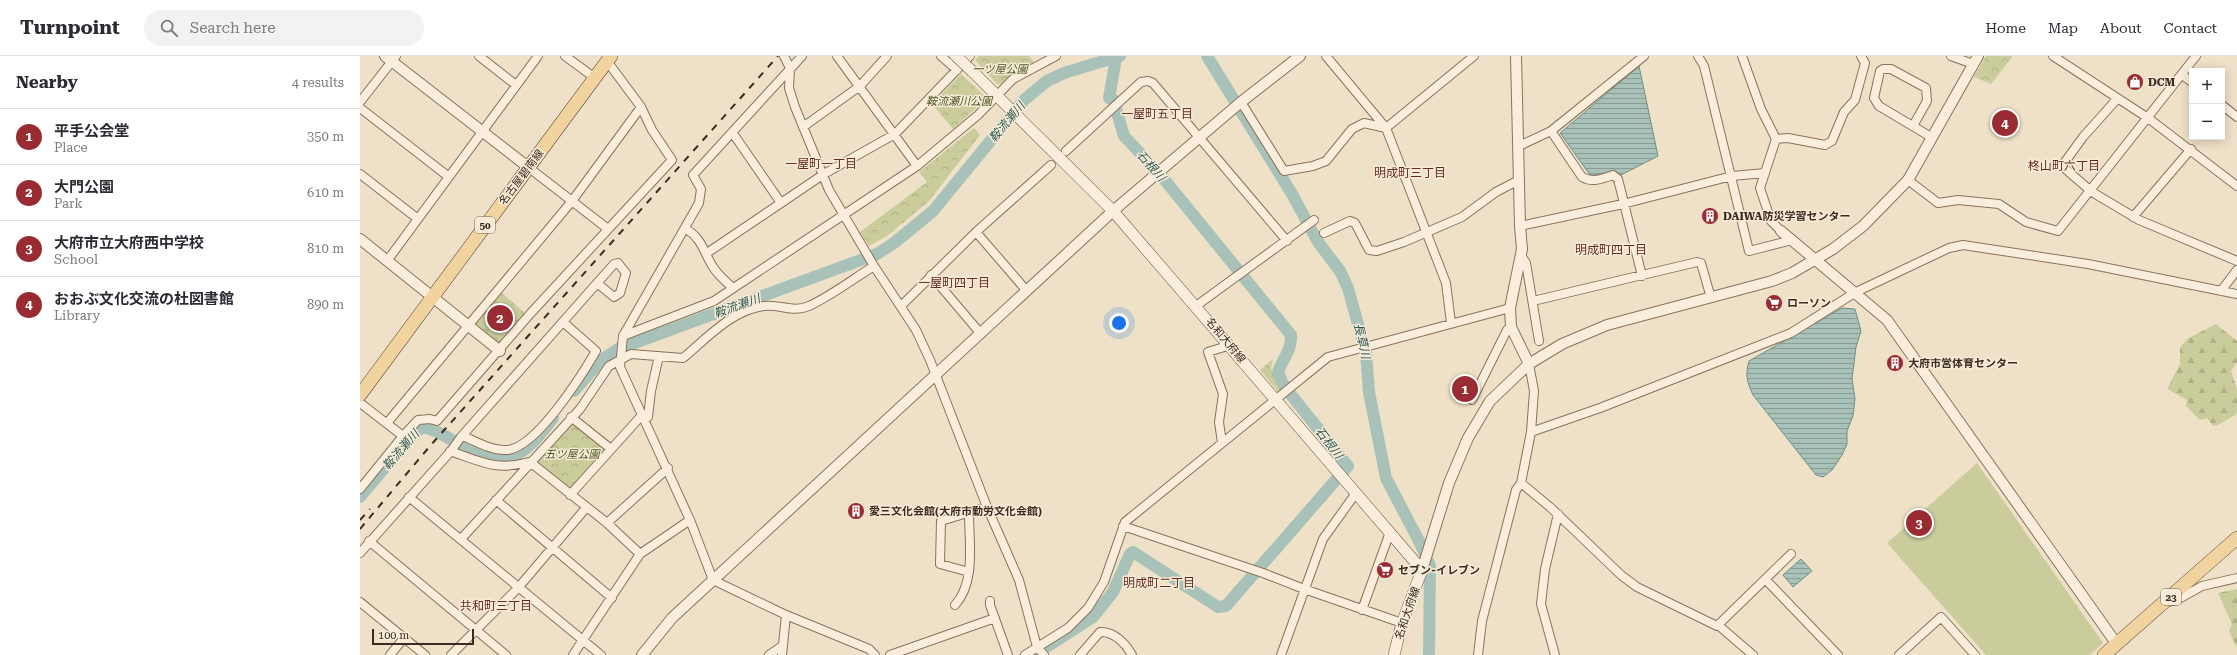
<!DOCTYPE html>
<html lang="en">
<head>
<meta charset="utf-8">
<style>
	:root { --surface:#fff; --page:#f2f2f3; --text:#2b2b33; --muted:#7c7c81; --line:#e1e1e2; --accent:#992c33 }
	body { margin:0; font-family:"Roboto Serif","Noto Sans JP",serif; background:var(--page); color:var(--text) }
	.controls { position:absolute; right:12px; top:12px; display:grid; overflow:hidden; border-radius:0px; box-shadow:0 2px 10px #0003 }
	.controls button { width:36px; height:36px; display:grid; place-items:center; padding:0; border:0; border-bottom:1px solid var(--line); background:var(--surface); color:var(--text); font:20px sans-serif }
	.scale { position:absolute; left:12px; bottom:10px; width:102px; box-sizing:border-box; padding-left:4px; border:2px solid #3b2b20; border-top:0; font-size:11px; line-height:14px; white-space:nowrap; color:#3b2b20; -webkit-text-stroke:3px #f6ebd7; paint-order:stroke }
	.you { position:absolute; left:759px; top:267px; width:14px; height:14px; margin:-10px; border:3px solid #fff; border-radius:50%; background:#1a73e8; box-shadow:0 0 0 6px #1a73e833 }
	.badge { display:grid; place-items:center; width:26px; height:26px; border-radius:50%; background:var(--accent); color:#fff; font-size:13px; font-weight:700 }
	.pin { position:absolute; translate:-50% -50%; border:2px solid #fff; box-shadow:0 1px 4px #0006 }
	.list { margin:0; padding:0; list-style:none }
	h2 { display:flex; justify-content:space-between; align-items:center; height:52px; margin:0; padding:0 16px; font-size:17px }
	h2 small { font-size:13px; font-weight:400; color:var(--muted) }
	.list li { display:grid; grid-template-columns:26px 1fr auto; gap:12px; align-items:center; box-sizing:border-box; height:56px; padding:0 16px; border-top:1px solid var(--line) }
	.list b { display:block; font-size:15px; white-space:nowrap }
	.list p { margin:0; font-size:13px; white-space:nowrap; color:var(--muted) }
	.list em { font-size:13px; font-style:normal; color:var(--muted) }
	.icon { flex:none; width:22px; height:22px; fill:none; stroke:currentColor; stroke-width:2; stroke-linecap:round; stroke-linejoin:round }
	.map { position:relative; flex:none; width:1877px; height:599px; overflow:hidden }
	header { display:flex; align-items:center; gap:24px; box-sizing:border-box; height:56px; padding:0 20px; background:var(--surface); border-bottom:1px solid var(--line) }
	header strong { font-size:19px }
	nav { display:flex; gap:22px; margin-inline-start:auto; font-size:14px }
	.search { width:280px; height:36px; background:var(--page); display:flex; align-items:center; gap:10px; box-sizing:border-box; padding:0 14px; border-radius:22px; color:var(--muted); font-size:15px }
	main { display:flex }
	aside { flex:1; background:var(--surface) }
	.map>svg:first-child { display:block }
	.forest { fill:url(#forest-firs) }
	.park { fill:url(#park-crowns) }
	.pitch { fill:#cacd9b }
	.water { fill:url(#water-rules); stroke:#6e9187 }
	.lines { fill:none; stroke-linecap:round; stroke-linejoin:round }
	.river { stroke:#a8c2b9; stroke-width:12 }
	.minor-casing { stroke:#8a725c; stroke-width:10 }
	.tertiary-casing { stroke:#8a725c; stroke-width:12 }
	.secondary-casing { stroke:#6c533f; stroke-width:12 }
	.primary-casing { stroke:#584130; stroke-width:14 }
	.minor { stroke:#f9eedb; stroke-width:8 }
	.tertiary { stroke:#f9eedb; stroke-width:10 }
	.secondary { stroke:#f9eedb; stroke-width:11 }
	.primary { stroke:#f1d3a0; stroke-width:13 }
	.rail { stroke:#3b2b20; stroke-width:2; stroke-dasharray:7 7; stroke-linecap:butt }
	.secondary-bridge-casing { stroke:#6c533f; stroke-width:12; stroke-linecap:butt }
	.secondary-bridge { stroke:#f9eedb; stroke-width:11 }
	.labels { text-anchor:middle; stroke-width:3; stroke-linejoin:round; paint-order:stroke }
	.shield { fill:#f6ebd7; stroke:#736557; stroke-width:1 }
	.shield-label { font-size:10px; font-weight:bold; fill:#3b2b20 }
	.park-label { font-size:11px; font-style:italic; fill:#4d5726; stroke:#f6ebd7 }
	.poi-label { font-size:11px; font-weight:bold; fill:#3b2b20; stroke:#f6ebd7; text-anchor:start }
	.street-label { font-size:11px; fill:#3b2b20; stroke:#f6ebd7 }
	.neighbourhood-label { font-size:12px; fill:#672b1f; stroke:#f6ebd7 }
	.water-label { font-size:12px; font-style:italic; fill:#2f5a55; stroke:#f6ebd7 }
</style>
</head>
<body>
<header>
<strong>Turnpoint</strong>
<div class="search"><svg class="icon" aria-label="search" viewBox="0 0 24 24"><circle cx="10" cy="10" r="6"/><path d="M15 15l6 6"/></svg>Search here</div>
<nav><a>Home</a><a>Map</a><a>About</a><a>Contact</a></nav>
</header>
<main>
<aside>
<h2>Nearby<small>4 results</small></h2>
<ul class="list">
<li><span class="badge">1</span><div><b>平手公会堂</b><p>Place</p></div><em>350 m</em></li>
<li><span class="badge">2</span><div><b>大門公園</b><p>Park</p></div><em>610 m</em></li>
<li><span class="badge">3</span><div><b>大府市立大府西中学校</b><p>School</p></div><em>810 m</em></li>
<li><span class="badge">4</span><div><b>おおぶ文化交流の杜図書館</b><p>Library</p></div><em>890 m</em></li>
</ul>
</aside>
<div class="map">
<svg width="1877" height="599" viewBox="0 0 1877 599">
	<defs>
		<pattern id="forest-firs" width="22" height="20" patternUnits="userSpaceOnUse"><rect width="22" height="20" fill="#cacd9b"/><path d="M5 1l3.5 6h-7zM16 11l3.5 6h-7z" fill="#aeb085"/></pattern>
		<pattern id="park-crowns" width="20" height="18" patternUnits="userSpaceOnUse"><rect width="20" height="18" fill="#cacd9b"/><path d="M2 6a3 3 0 1 1 6 0M12 15a3 3 0 1 1 6 0" fill="none" stroke="#aeb085"/></pattern>
		<pattern id="water-rules" width="6" height="5" patternUnits="userSpaceOnUse"><rect width="6" height="5" fill="#a8c2b9"/><path d="M0 2.5h6" fill="none" stroke="#8a9e96"/></pattern>
	</defs>
	<rect width="100%" height="100%" fill="#efe1c7"/>
	<path class="forest" d="M1856,268l21,17v21l-6,9 6,18v25l-19,11 -5,1 -6,-8 -7,2 -14,-14 1,-6 -20,-11 13,-25v-16l7,-9z
		M1877,533v59l-8,-17 3,-7 -14,-31z"/>
	<path class="park" d="M619,0h50l5,6 -36,23 -23,-25z
		M1626,0h27l-22,28 -17,-7z
		M601,18l26,24 -34,31 -21,-25z
		M614,72l6,7 -51,66 -42,35 -18,10 -9,-14 67,-50 -8,-10z
		M142,237l22,19v2l-24,28h-3l-22,-17v-3l24,-28z
		M913,303l-2,10 12,21 -4,3 -19,-23z
		M213,366l33,26 -1,3 -34,39 -35,-29z"/>
	<path class="pitch" d="M1617,407l126,180 -13,12h-104l-99,-112z"/>
	<path class="water" d="M1279,10l19,90 -37,19h-31l-30,-42z
		M1482,252l13,1 6,22 -5,16 -4,32 3,20 -2,17 -6,15v13l-5,11 -10,15 -9,7 -7,-2 -63,-80c-6,-13 -8,-20 -4,-34z
		M1441,503l11,12 -19,16 -10,-12z"/>
	<g class="lines">
		<path class="river" d="M847,0l85,138 26,48 22,29 8,17 18,65 3,39 17,86 34,65 10,23 -1,89
			M214,335l26,-30 18,-12 259,-95 17,-11 39,-32 91,-111 23,-19 17,-8 56,-17
			M0,441l49,-58 13,-12c14,2 26,11 39,18 46,26 64,11 92,-27
			M674,599l59,-38 20,-25 17,-38 3,-2 85,55 8,-1 122,-140 -64,-80 -6,-14c5,-14 14,-22 13,-37l-132,-162 -35,-37 -11,-37 -4,-1 7,-40"/>
		<g class="minor-casing">
			<path id="minor" d="M119,0l37,29
				M205,0l30,22
				M424,0l6,12 -1,20 6,19 34,83 45,76 42,64 14,30 57,147 32,73 18,67 7,8
				M442,0l-109,119 8,14 -2,14 -76,133 -3,31 70,153 23,60 73,35 83,34 6,6
				M477,0l80,110
				M581,0l16,14
				M966,0l60,72 60,155 5,40
				M1338,0l6,10 45,185 43,-11
				M1382,0l19,53 15,30 -16,49 11,33 10,10
				M1591,0l22,8
				M1693,0l95,62 89,68
				M1822,19l10,7
				M1757,43l-34,38 -21,29 30,26 47,28 98,41
				M0,46l36,-46
				M881,46l43,69 29,-5 13,-5 26,-32 12,-6 22,5
				M1862,49l15,12
				M0,52l89,69
				M1553,70l14,-25 -1,-13 -35,-19h-8l-3,2 -6,27 5,8 52,31
				M443,71l57,-41 27,-30
				M1026,72l88,-72
				M1191,75l31,46c10,6 20,2 31,-2l5,4 24,97
				M372,76l49,71
				M1416,83l12,-1 37,7 7,-4 12,-29 11,-12 10,-37 -4,-7
				M1159,90l32,-15 93,-75
				M706,95l75,-69 7,-1 5,2 134,158
				M168,111l80,62
				M0,118l58,45
				M1548,124l30,23 20,-3 41,4 27,18 32,9 138,-175
				M1773,161l58,-68
				M1160,170l103,-22 109,-28 33,-3
				M326,173c16,9 18,24 27,38 5,8 13,15 20,21
				M616,176l50,58
				M964,177l26,-12 5,2 14,27 8,1 27,-9 58,-25 34,-25 23,-12
				M347,197l117,-79 71,-40 75,-78
				M1162,201l4,6 13,78
				M27,205l151,-205
				M571,219l50,59
				M1861,235l16,-21
				M1173,245l164,-39 4,1 10,35
				M541,250l75,-74 75,-67
				M836,250l118,-86
				M263,280l91,-35 203,-135 61,-51 35,-36 43,-23
				M1112,344l35,-70 4,-3
				M0,347l43,33 15,-16 12,-1 7,2 93,-107 142,-154 -20,-30 -11,-23 -34,-46
				M211,361l40,32
				M284,364l4,-3 3,-26 8,-35
				M27,367l185,-222 69,-94
				M1171,376l69,-24 191,-75 65,-41 93,-44 14,-3 125,19 149,30
				M103,380c12,5 29,15 43,14 29,0 76,-75 90,-99l-33,-29
				M862,387l-3,-21 4,-28 -15,-42 16,-5 4,-3
				M90,395c32,11 46,20 79,11
				M170,406l77,61 33,31
				M1161,427l29,24 71,68 16,12 80,39 1,-1 35,30
				M0,433l43,-53
				M210,439l72,-80
				M49,441l192,158
				M136,444l116,98
				M247,467l61,-55
				M763,470l140,47 41,16 98,34
				M101,483l119,-130 29,-43 22,-12 52,4c24,-20 49,-48 81,-52 16,-2 29,7 45,0 22,-10 44,-27 65,-40
				M9,485l137,114
				M0,497l91,-102 10,-14 153,-173 4,-1 8,10 -6,20 -6,4 -17,-14
				M609,516l-29,-8 1,-43 46,-14
				M1406,524l72,75
				M630,545v4l18,50
				M0,546l65,53
				M1807,546l10,-2 25,-14 35,-8
				M595,549c21,-23 14,-62 14,-92
				M1002,554l28,-78
				M1358,569l73,-71
				M30,599l14,-17
				M91,599l67,-67 68,-80
				M213,599l67,-101 50,-34
				M409,599l13,-9
				M422,599l4,-40
				M530,599l105,-37
				M665,599l43,-27 20,-20 16,-26 21,-60 203,-165 182,-49
				M720,599l20,-23c14,-1 26,12 32,23
				M921,599l42,-116 33,-46
				M1118,599l4,-34 34,-131 5,-7 10,-51 3,-41 -5,-27
				M1195,599l-14,-51 4,-35 13,-55
				M1539,599l42,-38 34,38"/>
		</g>
		<g class="tertiary-casing">
			<path id="tertiary" d="M25,0l143,111
				M1156,0l4,170 2,23 -12,59 1,19 18,37
				M1421,175l106,89 229,323
				M0,183l140,112
				M1062,514l27,-87 19,-45 22,-37 39,-37 33,-20 45,-19 165,-44 20,-8 41,-24 30,-23 45,-46 70,-124
				M282,599l30,-37 441,-407 128,-109 59,-46"/>
		</g>
		<g class="secondary-casing">
			<path id="secondary" d="M612,15l141,140 309,359 -20,53 -8,32"/>
		</g>
		<g class="primary-casing">
			<path id="primary" d="M0,339l251,-339
				M1744,599l133,-117"/>
		</g>
		<use href="#minor" class="minor"/>
		<use href="#tertiary" class="tertiary"/>
		<use href="#secondary" class="secondary"/>
		<use href="#primary" class="primary"/>
		<path class="rail" d="M0,464l10,-11
			M0,473l70,-83 348,-390"/>
		<g class="secondary-bridge-casing">
			<path id="secondary-bridge" d="M596,0l16,15"/>
		</g>
		<use href="#secondary-bridge" class="secondary-bridge"/>
	</g>
	<defs>
		<g id="shop-disc" transform="scale(0.9)"><circle r="9.5" fill="#992c33" stroke="#f6ebd7"/><path d="M-5-2.5h2.3a2.7 3.5 0 0 1 5.4 0H5L5.5 6h-11ZM-1.5-2.5h3a1.5 2.3 0 0 0-3 0Z" fill="#fff"/></g>
		<g id="building-disc" transform="scale(0.9)"><circle r="9.5" fill="#992c33" stroke="#f6ebd7"/><path d="M-4-6H4V6H1V3H-1V6H-4ZM-2.5-4.3h1.7v1.8h-1.7ZM.8-4.3h1.7v1.8H.8ZM-2.5-1h1.7V.8h-1.7ZM.8-1h1.7V.8H.8Z" fill="#fff"/></g>
		<g id="supermarket-disc" transform="scale(0.9)"><circle r="9.5" fill="#992c33" stroke="#f6ebd7"/><path d="M-6-5.5h2.5l.6 2H6L4.5 2H-2.5L-4.4-4H-6ZM-1.5 3.2a1.3 1.3 0 1 0 .1 0ZM3 3.2a1.3 1.3 0 1 0 .1 0Z" fill="#fff"/></g>
	</defs>
	<g fill-rule="evenodd">
		<use href="#shop-disc" x="1775" y="26"/>
		<use href="#building-disc" x="1350" y="160"/>
		<use href="#supermarket-disc" x="1414" y="247"/>
		<use href="#building-disc" x="1535" y="307"/>
		<use href="#building-disc" x="496" y="455"/>
		<use href="#supermarket-disc" x="1025" y="514"/>
	</g>
	<g class="labels">
		<g class="shield">
			<rect x="115" y="161" width="20" height="16" rx="3"/>
			<rect x="1801" y="533" width="20" height="16" rx="3"/>
		</g>
		<g class="shield-label">
			<text x="125" y="173">50</text>
			<text x="1811" y="545">23</text>
		</g>
		<g class="park-label">
			<text x="640" y="17">一ツ屋公園</text>
			<text x="599" y="49">鞍流瀬川公園</text>
			<text x="212" y="402">五ツ屋公園</text>
		</g>
		<g class="poi-label">
			<text x="1788" y="30">DCM</text>
			<text x="1363" y="164">DAIWA防災学習センター</text>
			<text x="1427" y="251">ローソン</text>
			<text x="1548" y="311">大府市営体育センター</text>
			<text x="509" y="459">愛三文化会館(大府市勤労文化会館)</text>
			<text x="1038" y="518">セブン-イレブン</text>
		</g>
		<g class="street-label">
			<text transform="translate(161 121) rotate(-53)" y="4">名古屋碧南線</text>
			<text transform="translate(866 284) rotate(50)" y="4">名和大府線</text>
			<text transform="translate(1047 557) rotate(-71)" y="4">名和大府線</text>
		</g>
		<g class="neighbourhood-label">
			<text x="797" y="62">一屋町五丁目</text>
			<text x="461" y="112">一屋町一丁目</text>
			<text x="1704" y="114">柊山町六丁目</text>
			<text x="1050" y="121">明成町三丁目</text>
			<text x="1251" y="198">明成町四丁目</text>
			<text x="594" y="231">一屋町四丁目</text>
			<text x="799" y="531">明成町二丁目</text>
			<text x="136" y="554">共和町三丁目</text>
		</g>
		<g class="water-label">
			<text transform="translate(647 66) rotate(-50)" y="4">鞍流瀬川</text>
			<text transform="translate(791 110) rotate(48)" y="4">石根川</text>
			<text transform="translate(377 250) rotate(-20)" y="4">鞍流瀬川</text>
			<text transform="translate(1002 285) rotate(77)" y="4">長草川</text>
			<text transform="translate(969 387) rotate(52)" y="4">石根川</text>
			<text transform="translate(41 394) rotate(-49)" y="4">鞍流瀬川</text>
		</g>
	</g>
</svg>
<div class="controls">
<button>+</button>
<button>−</button>
</div>
<div class="scale">100 m</div>
<div class="you"></div>
<div class="pin badge" style="left:1105px;top:333px">1</div>
<div class="pin badge" style="left:140px;top:262px">2</div>
<div class="pin badge" style="left:1559px;top:467px">3</div>
<div class="pin badge" style="left:1645px;top:67px">4</div>
</div>
</main>
</body>
</html>
